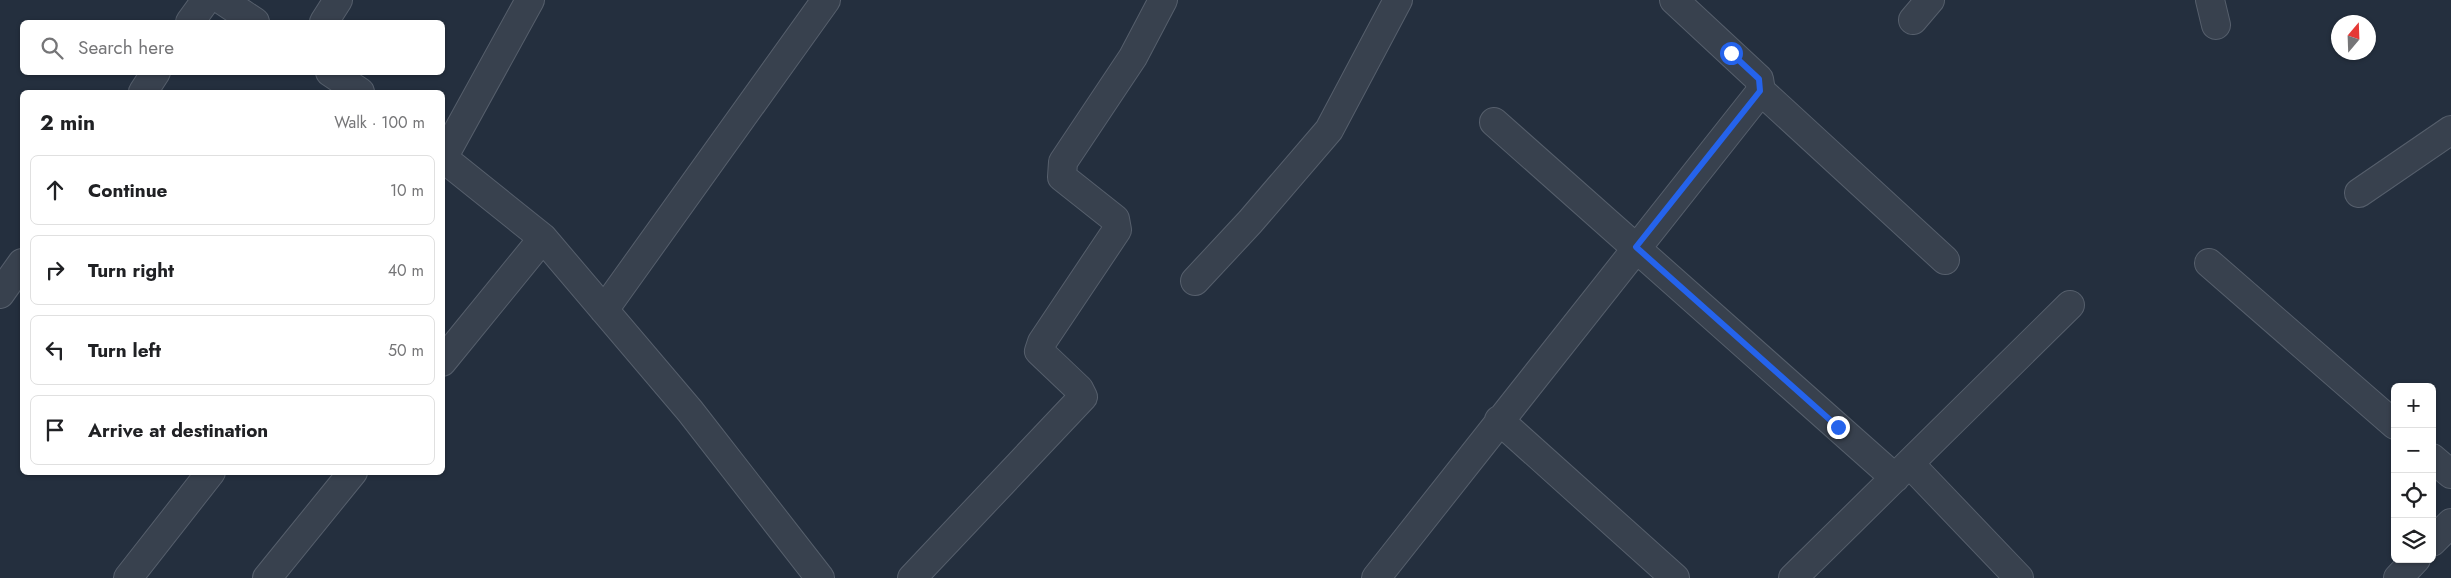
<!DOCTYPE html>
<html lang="en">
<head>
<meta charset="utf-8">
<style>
	:root { --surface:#fff; --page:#f6f6f6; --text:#202124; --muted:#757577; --line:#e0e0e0 }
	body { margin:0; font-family:Jost,sans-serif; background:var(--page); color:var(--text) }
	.controls { position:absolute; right:15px; bottom:15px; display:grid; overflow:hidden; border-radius:8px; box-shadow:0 1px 4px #0004 }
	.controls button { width:45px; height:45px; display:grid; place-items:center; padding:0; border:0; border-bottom:1px solid var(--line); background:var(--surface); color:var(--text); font:25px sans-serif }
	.compass { position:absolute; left:2331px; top:15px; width:45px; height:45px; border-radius:50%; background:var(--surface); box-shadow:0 1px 4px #0004; rotate:19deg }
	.stop { position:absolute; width:15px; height:15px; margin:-11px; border:4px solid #2563eb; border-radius:50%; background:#fff }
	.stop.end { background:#2563eb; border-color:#fff; box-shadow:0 1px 5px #0008 }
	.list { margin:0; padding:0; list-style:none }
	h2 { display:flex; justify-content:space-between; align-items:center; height:65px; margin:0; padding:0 20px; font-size:21px }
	h2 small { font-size:16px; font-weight:400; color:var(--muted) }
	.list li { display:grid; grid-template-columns:32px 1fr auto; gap:15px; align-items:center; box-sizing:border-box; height:70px; margin:0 10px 10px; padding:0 10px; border:1px solid var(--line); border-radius:8px }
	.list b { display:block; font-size:19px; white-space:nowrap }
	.list em { font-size:16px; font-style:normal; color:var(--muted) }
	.icon { flex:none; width:28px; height:28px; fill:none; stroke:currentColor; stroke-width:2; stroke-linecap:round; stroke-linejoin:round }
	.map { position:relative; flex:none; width:2451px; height:578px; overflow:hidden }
	.search { position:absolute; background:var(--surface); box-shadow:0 1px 4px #0004; left:20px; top:20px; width:425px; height:55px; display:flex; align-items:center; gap:12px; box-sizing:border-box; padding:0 18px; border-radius:8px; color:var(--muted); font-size:19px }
	.panel { position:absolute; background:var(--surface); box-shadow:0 1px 4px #0004; left:20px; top:90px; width:425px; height:385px; border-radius:8px }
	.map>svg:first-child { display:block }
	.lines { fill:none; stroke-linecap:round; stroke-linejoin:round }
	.street-casing { stroke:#565f6c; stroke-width:30 }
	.street { stroke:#38414e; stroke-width:28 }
	.route { stroke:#2563eb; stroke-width:6 }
</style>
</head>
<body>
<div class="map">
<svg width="2451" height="578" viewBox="0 0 2451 578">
	<rect width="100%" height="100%" fill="#242f3e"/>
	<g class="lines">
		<g class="street-casing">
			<path id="street" d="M222,0l33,22
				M2210,0l6,25
				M1913,20l17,-20
				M190,22l16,-22
				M324,22l14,-22
				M330,72l30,20
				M1761,91l184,169
				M143,92l13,-20
				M1494,122l401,356
				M442,157l101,81 147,173 130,167
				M443,158l87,-158
				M2359,193l92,-63
				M2209,263l186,162
				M1195,281l55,-59 79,-92 69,-130
				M0,294l22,-31
				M604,310l222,-310
				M442,362l101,-124
				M1499,420l176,158
				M2432,458l19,16
				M1910,464l109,114
				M2432,542l19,-19
				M128,578l83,-106
				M267,578l86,-106
				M912,578l171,-181 -4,-8 -40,-38 3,-9 75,-112 -2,-11 -53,-42 1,-15 70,-105 30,-57
				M1376,578l385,-487 -2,-12 -85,-79
				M1793,578l277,-273
				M2398,578l18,-19"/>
		</g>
		<use href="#street" class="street"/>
	</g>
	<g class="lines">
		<path class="route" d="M1731,53l28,26 1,12 -124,156 202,180"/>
	</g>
</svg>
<div class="controls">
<button>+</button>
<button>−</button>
<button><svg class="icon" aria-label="locate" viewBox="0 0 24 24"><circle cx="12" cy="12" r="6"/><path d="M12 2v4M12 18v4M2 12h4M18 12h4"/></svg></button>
<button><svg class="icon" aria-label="layers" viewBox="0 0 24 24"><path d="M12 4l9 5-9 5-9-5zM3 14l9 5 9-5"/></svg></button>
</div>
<svg class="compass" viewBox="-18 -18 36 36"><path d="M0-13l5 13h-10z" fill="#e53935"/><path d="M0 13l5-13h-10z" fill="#757577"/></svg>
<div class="stop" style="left:1731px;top:53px"></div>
<div class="stop end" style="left:1838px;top:427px"></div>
<div class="search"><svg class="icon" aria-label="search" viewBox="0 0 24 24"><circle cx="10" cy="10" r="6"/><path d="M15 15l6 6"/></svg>Search here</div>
<section class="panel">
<h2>2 min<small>Walk · 100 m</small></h2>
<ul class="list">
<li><svg class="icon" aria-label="ahead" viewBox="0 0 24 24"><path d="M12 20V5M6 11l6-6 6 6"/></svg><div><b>Continue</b></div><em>10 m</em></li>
<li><svg class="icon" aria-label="right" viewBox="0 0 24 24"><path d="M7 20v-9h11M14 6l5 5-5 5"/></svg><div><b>Turn right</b></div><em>40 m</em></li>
<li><svg class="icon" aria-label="left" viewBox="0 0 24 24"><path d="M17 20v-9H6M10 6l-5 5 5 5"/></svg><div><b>Turn left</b></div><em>50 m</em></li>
<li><svg class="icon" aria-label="arrive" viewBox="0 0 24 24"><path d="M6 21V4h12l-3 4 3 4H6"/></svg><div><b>Arrive at destination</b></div></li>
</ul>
</section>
</div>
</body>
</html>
